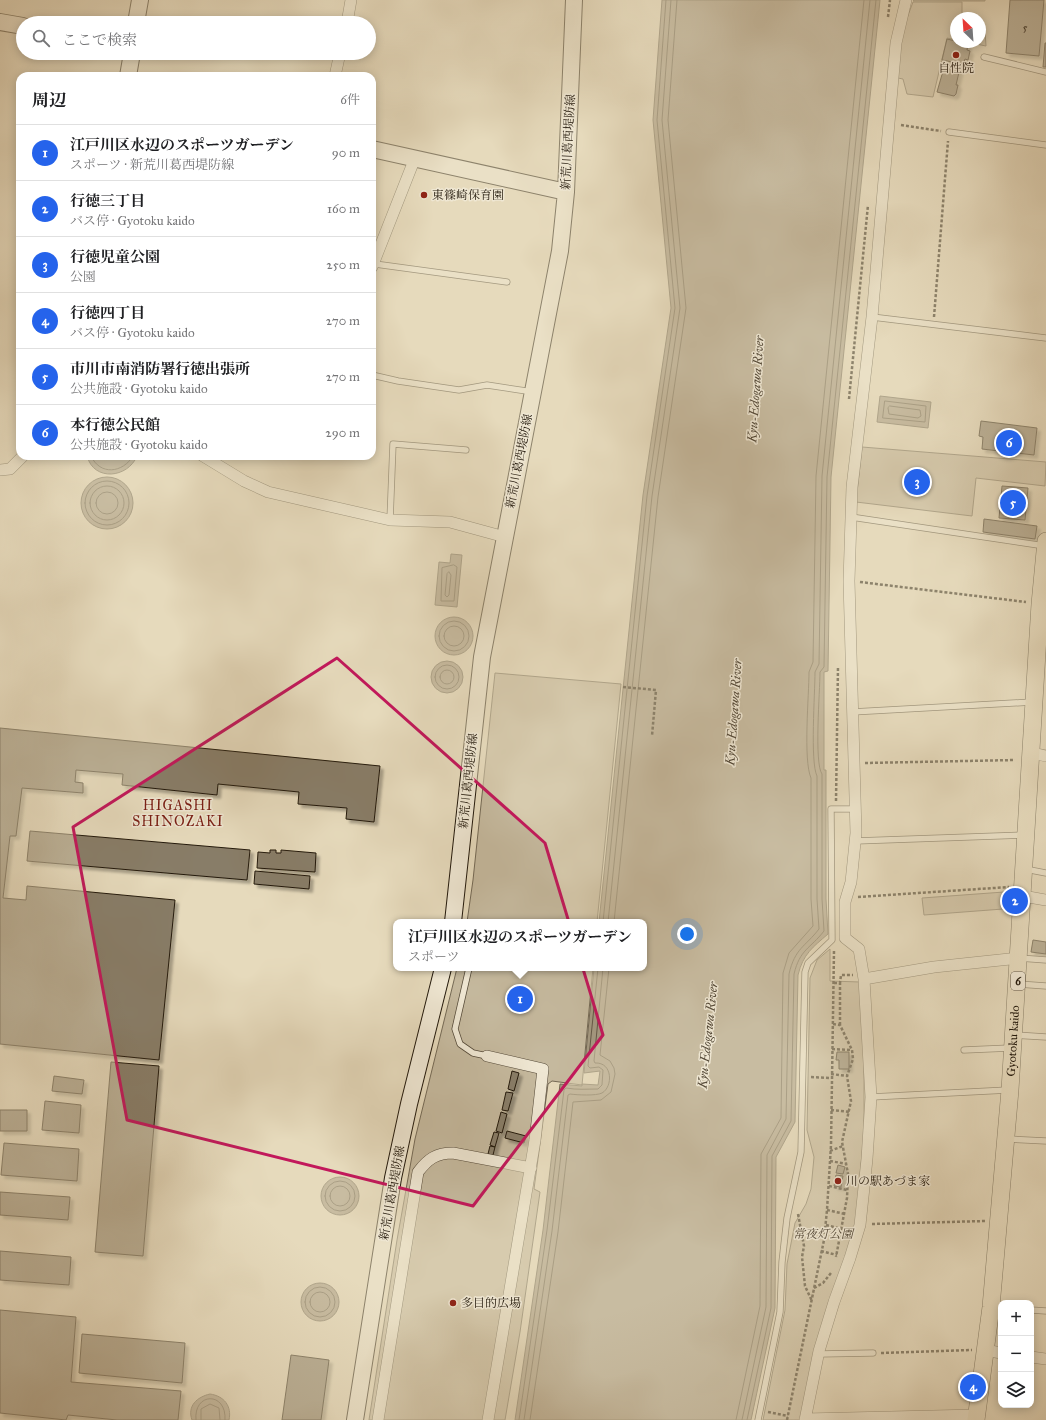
<!DOCTYPE html>
<html lang="ja">
<head>
<meta charset="utf-8">
<style>
	:root { --surface:#fff; --page:#f2f2f2; --text:#202124; --muted:#757577; --line:#e0e0e0; --accent:#2563eb }
	body { margin:0; font-family:"IM FELL Great Primer","Noto Serif JP",serif; background:var(--page); color:var(--text) }
	.controls { position:absolute; right:12px; bottom:12px; display:grid; overflow:hidden; border-radius:8px; box-shadow:0 2px 10px #0003 }
	.controls button { width:36px; height:36px; display:grid; place-items:center; padding:0; border:0; border-bottom:1px solid var(--line); background:var(--surface); color:var(--text); font:20px sans-serif }
	.compass { position:absolute; left:950px; top:12px; width:36px; height:36px; border-radius:50%; background:var(--surface); box-shadow:0 2px 10px #0003; rotate:335deg }
	.you { position:absolute; left:687px; top:934px; width:14px; height:14px; margin:-10px; border:3px solid #fff; border-radius:50%; background:#1a73e8; box-shadow:0 0 0 6px #1a73e833 }
	.badge { display:grid; place-items:center; width:26px; height:26px; border-radius:50%; background:var(--accent); color:#fff; font-size:13px; font-weight:700 }
	.pin { position:absolute; translate:-50% -50%; border:2px solid #fff; box-shadow:0 1px 4px #0006 }
	.popup { position:absolute; left:393px; top:919px; width:254px; height:52px; box-sizing:border-box; display:grid; place-content:center; border-radius:8px; background:var(--surface); filter:drop-shadow(0 1px 3px #0005); font-size:13px; white-space:nowrap; color:var(--muted) }
	.popup b { font-size:15px; color:var(--text) }
	.popup::after { content:''; position:absolute; left:50%; top:100%; margin-left:-8px; border:8px solid transparent; border-top-color:var(--surface) }
	.list { margin:0; padding:0; list-style:none }
	h2 { display:flex; justify-content:space-between; align-items:center; height:52px; margin:0; padding:0 16px; font-size:17px }
	h2 small { font-size:13px; font-weight:400; color:var(--muted) }
	.list li { display:grid; grid-template-columns:26px 1fr auto; gap:12px; align-items:center; box-sizing:border-box; height:56px; padding:0 16px; border-top:1px solid var(--line) }
	.list b { display:block; font-size:15px; white-space:nowrap }
	.list p { margin:0; font-size:13px; white-space:nowrap; color:var(--muted) }
	.list em { font-size:13px; font-style:normal; color:var(--muted) }
	.icon { flex:none; width:22px; height:22px; fill:none; stroke:currentColor; stroke-width:2; stroke-linecap:round; stroke-linejoin:round }
	.map { position:relative; flex:none; width:1046px; height:1420px; overflow:hidden }
	.search { position:absolute; background:var(--surface); box-shadow:0 2px 10px #0003; left:16px; top:16px; width:360px; height:44px; display:flex; align-items:center; gap:10px; box-sizing:border-box; padding:0 14px; border-radius:22px; color:var(--muted); font-size:15px }
	.panel { position:absolute; background:var(--surface); box-shadow:0 2px 10px #0003; left:16px; top:72px; width:360px; height:388px; border-radius:12px }
	.map>svg:first-child { display:block }
	.green { fill:#c5b99e; stroke:#746955 }
	.water { fill:#a49880; stroke:#706552 }
	.lines { fill:none; stroke-linecap:round; stroke-linejoin:round }
	.shore { stroke:#645846; stroke-width:1 }
	.building { fill:#887d68; stroke:#23190c; filter:url(#shadow) }
	.lane-casing { stroke:#544938; stroke-width:7 }
	.street-casing { stroke:#544938; stroke-width:12 }
	.secondary-casing { stroke:#23190c; stroke-width:18 }
	.primary-casing { stroke:#23190c; stroke-width:18 }
	.path { stroke:#23190c; stroke-width:2.5; stroke-dasharray:3 2; stroke-linecap:butt }
	.lane { stroke:#efe7d3; stroke-width:5.5 }
	.street { stroke:#efe7d3; stroke-width:11 }
	.secondary { stroke:#efe7d3; stroke-width:16 }
	.primary { stroke:#e6dabc; stroke-width:17 }
	.marked { fill:none; stroke:#c2185b; stroke-width:3; stroke-linejoin:round }
	.poi-dot { fill:#8f2418; stroke:#efe7d3; stroke-width:1.5 }
	.labels { text-anchor:middle; stroke-width:3; stroke-linejoin:round; paint-order:stroke }
	.number-label { font-size:10px; fill:#3c3223 }
	.shield { fill:#efe7d3; stroke:#605748; stroke-width:1 }
	.shield-label { font-size:11px; font-weight:bold; fill:#23190c }
	.poi-label { font-size:12px; fill:#23190c; stroke:#efe7d3; text-anchor:start }
	.street-label { font-size:12px; fill:#23190c; stroke:#efe7d3 }
	.park-label { font-size:12px; font-style:italic; fill:#544938; stroke:#efe7d3 }
	.water-label { font-size:13px; font-style:italic; fill:#574c3a; stroke:#efe7d3 }
	.quarter-label { font-size:14px; letter-spacing:1px; fill:#7a1f14; stroke:#efe7d3 }
</style>
</head>
<body>
<div class="map">
<svg width="1046" height="1420" viewBox="0 0 1046 1420">
	<defs>
		<filter id="shadow"><feDropShadow dx="3.5" dy="3.5" stdDeviation="1" flood-color="#0004"/></filter>
	</defs>
	<rect width="100%" height="100%" fill="#e6dabc"/>
	<filter id="stains"><feTurbulence type="fractalNoise" baseFrequency=".005" numOctaves="4"/><feColorMatrix values="0 0 0 0 .2 0 0 0 0 .09 0 0 0 0 .02 0 0 0 .5 -.17"/></filter>
	<radialGradient id="worn" r=".72"><stop offset=".6" stop-color="#630" stop-opacity="0"/><stop offset="1" stop-color="#630" stop-opacity=".3"/></radialGradient>
	<path class="green" d="M914,0h71v1h-72z
		M913,2h49v16h-6v22l-9,-2 -14,59 -26,-3 -4,-15 -5,-1 2,-41z
		M980,22l5,9 1,15 -20,-4h14z
		M862,447l184,15 -1,24 -69,-8 -4,38 -116,-14z
		M495,673l126,11 -24,238h-130l6,-42z
		M1004,892l-1,17 -79,6 -2,-17z
		M830,949v32l30,1 4,56v95l-8,87 -55,200h-38l22,-110 2,-46 8,-41 11,-19 5,-15 3,-32 -7,-27 3,-152 7,-18z
		M457,968h136l-11,117 -30,-4 -4,3 -14,105 6,3 -20,140 -15,88h-136l28,-180 18,-101z"/>
	<path class="water" d="M662,0h218l-49,477 -3,194 -4,1v98h2v129l2,35c-15,13 -25,20 -30,41l-3,147 -19,35 -1,151 -24,112h-236l28,-190 17,-146 22,2v-2l16,1 2,-14 -16,2 10,-105h50v-46h-45l44,-427 28,-187 -18,-188z
		M880,396l51,6 -3,26 -51,-6z
		M87,456h50c-9,22 -43,26 -50,0z
		M81 503a26 26 0 1 1 52 0a26 26 0 1 1-52 0Z
		M451,554l11,1 -5,52 -22,-2 4,-43 11,1z
		M435 636a19 19 0 1 1 38 0a19 19 0 1 1-38 0Z
		M431 677a16 16 0 1 1 32 0a16 16 0 1 1-32 0Z
		M321 1196a19 19 0 1 1 38 0a19 19 0 1 1-38 0Z
		M301 1302a19 19 0 1 1 38 0a19 19 0 1 1-38 0Z
		M210,1394c14,2 22,12 19,26h-37c-5,-14 5,-23 18,-26z"/>
	<g class="lines">
		<path class="shore" d="M885,401l41,5 -1,16 -42,-4z
			M890,406l30,4 1,6 -3,2 -29,-4 -1,-6z
			M91,456c9,20 32,17 42,0
			M85 503a22 22 0 1 1 44 0a22 22 0 1 1-44 0Z
			M90 503a17 17 0 1 1 34 0a17 17 0 1 1-34 0Z
			M96 503a11 11 0 1 1 22 0a11 11 0 1 1-22 0Z
			M454,565l3,2 -3,34h-13l1,-33z
			M449,572l2,3 -2,20 -2,2 -2,-2 2,-21z
			M439 636a15 15 0 1 1 30 0a15 15 0 1 1-30 0Z
			M444 636a10 10 0 1 1 20 0a10 10 0 1 1-20 0Z
			M435 677a12 12 0 1 1 24 0a12 12 0 1 1-24 0Z
			M440 677a7 7 0 1 1 14 0a7 7 0 1 1-14 0Z
			M603,922l44,-426 28,-188 -18,-188 9,-120
			M608,922l44,-426 28,-188 -18,-188 9,-120
			M614,922l44,-425 28,-189 -18,-188 9,-120
			M325 1196a15 15 0 1 1 30 0a15 15 0 1 1-30 0Z
			M330 1196a10 10 0 1 1 20 0a10 10 0 1 1-20 0Z
			M305 1302a15 15 0 1 1 30 0a15 15 0 1 1-30 0Z
			M310 1302a10 10 0 1 1 20 0a10 10 0 1 1-20 0Z
			M196,1420c-3,-28 31,-29 29,0
			M201,1420v-11l9,-5 9,4 1,12
			M519,1420l28,-190 17,-140 2,-2c11,2 21,1 32,1l4,-4 1,-15 -4,-3 -9,1 -2,-2 10,-98
			M524,1420l28,-189 16,-136 2,-1c7,1 26,2 32,-1 11,-6 11,-31 -7,-30l-1,-2 9,-93
			M530,1420l28,-188 15,-130 28,-2 10,-8 4,-18 -1,-6 -4,-7 -10,-6 9,-87
			M736,1420l24,-114 1,-152 20,-36 2,-145 6,-20 24,-27 -2,-27v-121c-8,-18 -2,-83 -2,-106l4,-10 3,-186 48,-476
			M742,1420l24,-113 1,-152 19,-36 3,-145c6,-26 16,-27 30,-45l-2,-30v-123c-7,-14 -2,-83 -2,-104l4,-8 3,-188 48,-476
			M747,1420l24,-112 1,-152 19,-35 3,-147c6,-25 16,-25 30,-43l-2,-32v-125c-8,-11 -2,-83 -2,-102l4,-5 3,-190 49,-477"/>
	</g>
	<path class="building" d="M1010,0h34l-5,56 -33,-3z
		M947,39l21,5 -1,6 3,1 -2,9 -3,-1 -2,5 -21,-4z
		M1045,43h1v24h-3z
		M950,65l10,3 -4,17h2l-2,9 -2,2 -17,-4 6,-21 5,2z
		M981,421l56,7 -3,27 -52,-6 1,-12 -4,-1z
		M1002,486l26,2 -3,32 -26,-2z
		M984,519l53,7 -2,13 -52,-7z
		M0,728l380,38 -6,56 -28,-3 1,-11 -49,-4 1,-12 -81,-8 -1,11 -95,-10 1,-11 -47,-4 -1,12 8,1v10l-61,-5 -6,48h-6l-7,62 23,2 1,-14 148,14 -16,160 -159,-16z
		M30,831l220,19 -3,30 -220,-19z
		M270,850h6v3h5v-3l35,3 -1,19 -58,-4 1,-16 12,1z
		M255,871l55,5 -1,13 -55,-5z
		M1033,940l13,2v12l-15,-2z
		M837,1052h12v17h-10v-9h-3z
		M111,1062l48,4 -16,190 -48,-4z
		M512,1071l7,2 -5,18 -6,-2z
		M54,1076l30,4 -2,14 -30,-3z
		M506,1092l7,1 -5,18 -6,-1z
		M45,1101l36,4 -2,28 -37,-3z
		M0,1110h27v21h-27z
		M501,1112l6,2 -5,19 -6,-2z
		M507,1131l19,5 -2,7 -19,-5z
		M494,1132l5,1 -4,14 -5,-2z
		M4,1143l75,6 -2,32 -76,-6z
		M490,1146l5,1 -2,8 -5,-1z
		M838,1165l7,2 -2,7 -7,-1z
		M836,1175l7,1 -2,11 -7,-1z
		M0,1192l70,5 -2,23 -68,-5z
		M0,1251l71,6 -2,28 -69,-5z
		M0,1310l76,7 -5,65 110,9 -3,29h-61l-49,-5 -2,5 -66,-7z
		M82,1334l103,9 -3,40 -103,-10z
		M291,1355l38,5 -8,60h-39z"/>
	<g class="lines">
		<g class="lane-casing">
			<path id="lane" d="M984,57l62,15
				M949,132l97,13
				M375,264l132,18
				M872,317l174,21
				M372,375l26,6 61,9 28,-5 46,7
				M851,517l194,29
				M390,520l3,-76 73,6
				M852,712l180,-10
				M855,841l170,-6
				M1025,869l21,4
				M1019,958l27,2
				M469,968l-14,61 5,15 13,9 14,3
				M1018,984l28,2
				M1014,1035l32,2
				M964,1050l46,-2
				M871,1097l137,-7
				M1007,1139l39,2
				M1031,1310l15,1
				M819,1354l54,-1
				M758,1420l22,-108 2,-50 5,-44 14,-66 4,-180 3,-9 24,-23 -1,-131h24"/>
		</g>
		<g class="street-casing">
			<path id="street" d="M347,23l4,-23
				M335,76l5,-23
				M372,267l43,-109
				M203,456l41,25 24,11 122,28 60,2 55,15
				M0,470l10,-1 13,-13
				M1032,753l14,3
				M1023,896l23,4
				M864,979l70,-12 85,-9
				M487,1056l56,13 -8,71 -47,280
				M985,1350l16,3
				M1031,1357l15,2
				M805,1419l171,-4
				M378,1420l40,-248c10,-13 18,-19 35,-19l78,15
				M805,1420l14,-69 15,-49 16,-44 10,-33 7,-66 4,-62 -7,-118 -5,-30 -14,-11v-36l6,-20 5,-49 -7,-252 3,-94 20,-170 24,-274 10,-43"/>
		</g>
		<g class="secondary-casing">
			<path id="secondary" d="M0,22l23,4
				M136,23l4,-23
				M128,76l4,-23
				M372,149l194,43
				M453,922l29,-265 78,-406 6,-59 8,-192
				M355,1420l38,-242 16,-74 34,-136"/>
		</g>
		<g class="primary-casing">
			<g id="primary">
				<path id="s1" d="M976,1420l15,-113 19,-217 30,-486 6,-63"/>
			</g>
		</g>
		<path class="path" d="M888,17l2,-17
			M901,125l40,6
			M934,317l14,-176
			M849,399l19,-194
			M860,582l166,20
			M623,687l33,3 -4,46
			M865,763l150,-3
			M836,801l2,-135
			M858,897l151,-10
			M834,983h6l1,-8h12
			M833,1024l7,1 12,25 1,9 -6,17 4,25 -9,41 6,32 -1,24 -11,59
			M840,1025v-42
			M832,1049l20,1
			M831,1074l16,2
			M811,1077l20,1
			M831,1110l19,2
			M830,1151l13,-5
			M830,1161l17,3
			M829,1186l18,4
			M827,1210l18,4
			M798,1214l6,32 -2,11 3,29 7,15
			M872,1224l113,-3
			M826,1225l16,4
			M821,1251l16,4
			M814,1288l9,-5 8,-10
			M881,1353l91,-3
			M768,1412l20,4
			M787,1420l37,-180 3,-30 4,-65 3,-195"/>
		<use href="#lane" class="lane"/>
		<use href="#street" class="street"/>
		<use href="#secondary" class="secondary"/>
		<use href="#primary" class="primary"/>
	</g>
	<path d="M0 0H1046V1420H0ZM337,658l208,185 58,192 -130,171 -346,-86 -54,-293z" fill="#e6dabc" fill-opacity=".55" fill-rule="evenodd"/>
	<path class="marked" d="M337,658l208,185 58,192 -130,171 -346,-86 -54,-293z"/>
	<g class="poi-dot">
		<circle cx="956" cy="55" r="4"/>
		<circle cx="424" cy="195" r="4"/>
		<circle cx="838" cy="1181" r="4"/>
		<circle cx="453" cy="1303" r="4"/>
	</g>
	<g class="labels">
		<g class="number-label">
			<text x="1025" y="31">5</text>
		</g>
		<rect class="shield" x="1011" y="972" width="14" height="18" rx="3"/>
		<g class="shield-label">
			<text x="1018" y="985">6</text>
		</g>
		<g class="poi-label">
			<text x="956" y="72" text-anchor="middle">自性院</text>
			<text x="432" y="199">東篠崎保育園</text>
			<text x="846" y="1185">川の駅あづま家</text>
			<text x="461" y="1307">多目的広場</text>
		</g>
		<g class="street-label">
			<text transform="translate(568 142) rotate(-87)" y="4">新荒川葛西堤防線</text>
			<text transform="translate(519 461) rotate(-79)" y="4">新荒川葛西堤防線</text>
			<text transform="translate(468 781) rotate(-84)" y="4">新荒川葛西堤防線</text>
			<text dy="4" stroke="none"><textPath href="#s1" startOffset="381">Gyotoku kaido</textPath></text>
			<text transform="translate(392 1193) rotate(-80)" y="4">新荒川葛西堤防線</text>
		</g>
		<g class="park-label">
			<text x="823" y="1238">常夜灯公園</text>
		</g>
		<g class="water-label">
			<text transform="translate(755 389) rotate(-86)" y="5">Kyu-Edogawa River</text>
			<text transform="translate(733 712) rotate(-86)" y="5">Kyu-Edogawa River</text>
			<text transform="translate(707 1035) rotate(-84)" y="5">Kyu-Edogawa River</text>
		</g>
		<g class="quarter-label">
			<text x="178" y="810">HIGASHI<tspan x="178" dy="16">SHINOZAKI</tspan></text>
		</g>
	</g>
	<rect width="100%" height="100%" filter="url(#stains)"/>
	<rect width="100%" height="100%" fill="url(#worn)"/>
</svg>
<div class="controls">
<button>+</button>
<button>−</button>
<button><svg class="icon" aria-label="layers" viewBox="0 0 24 24"><path d="M12 4l9 5-9 5-9-5zM3 14l9 5 9-5"/></svg></button>
</div>
<svg class="compass" viewBox="-18 -18 36 36"><path d="M0-13l5 13h-10z" fill="#e53935"/><path d="M0 13l5-13h-10z" fill="#757577"/></svg>
<div class="you"></div>
<div class="pin badge" style="left:520px;top:999px">1</div>
<div class="popup"><b>江戸川区水辺のスポーツガーデン</b>スポーツ</div>
<div class="pin badge" style="left:1015px;top:901px">2</div>
<div class="pin badge" style="left:917px;top:482px">3</div>
<div class="pin badge" style="left:973px;top:1387px">4</div>
<div class="pin badge" style="left:1013px;top:503px">5</div>
<div class="pin badge" style="left:1009px;top:443px">6</div>
<div class="search"><svg class="icon" aria-label="search" viewBox="0 0 24 24"><circle cx="10" cy="10" r="6"/><path d="M15 15l6 6"/></svg>ここで検索</div>
<section class="panel">
<h2>周辺<small>6件</small></h2>
<ul class="list">
<li><span class="badge">1</span><div><b>江戸川区水辺のスポーツガーデン</b><p>スポーツ · 新荒川葛西堤防線</p></div><em>90 m</em></li>
<li><span class="badge">2</span><div><b>行徳三丁目</b><p>バス停 · Gyotoku kaido</p></div><em>160 m</em></li>
<li><span class="badge">3</span><div><b>行徳児童公園</b><p>公園</p></div><em>250 m</em></li>
<li><span class="badge">4</span><div><b>行徳四丁目</b><p>バス停 · Gyotoku kaido</p></div><em>270 m</em></li>
<li><span class="badge">5</span><div><b>市川市南消防署行徳出張所</b><p>公共施設 · Gyotoku kaido</p></div><em>270 m</em></li>
<li><span class="badge">6</span><div><b>本行徳公民館</b><p>公共施設 · Gyotoku kaido</p></div><em>290 m</em></li>
</ul>
</section>
</div>
</body>
</html>
